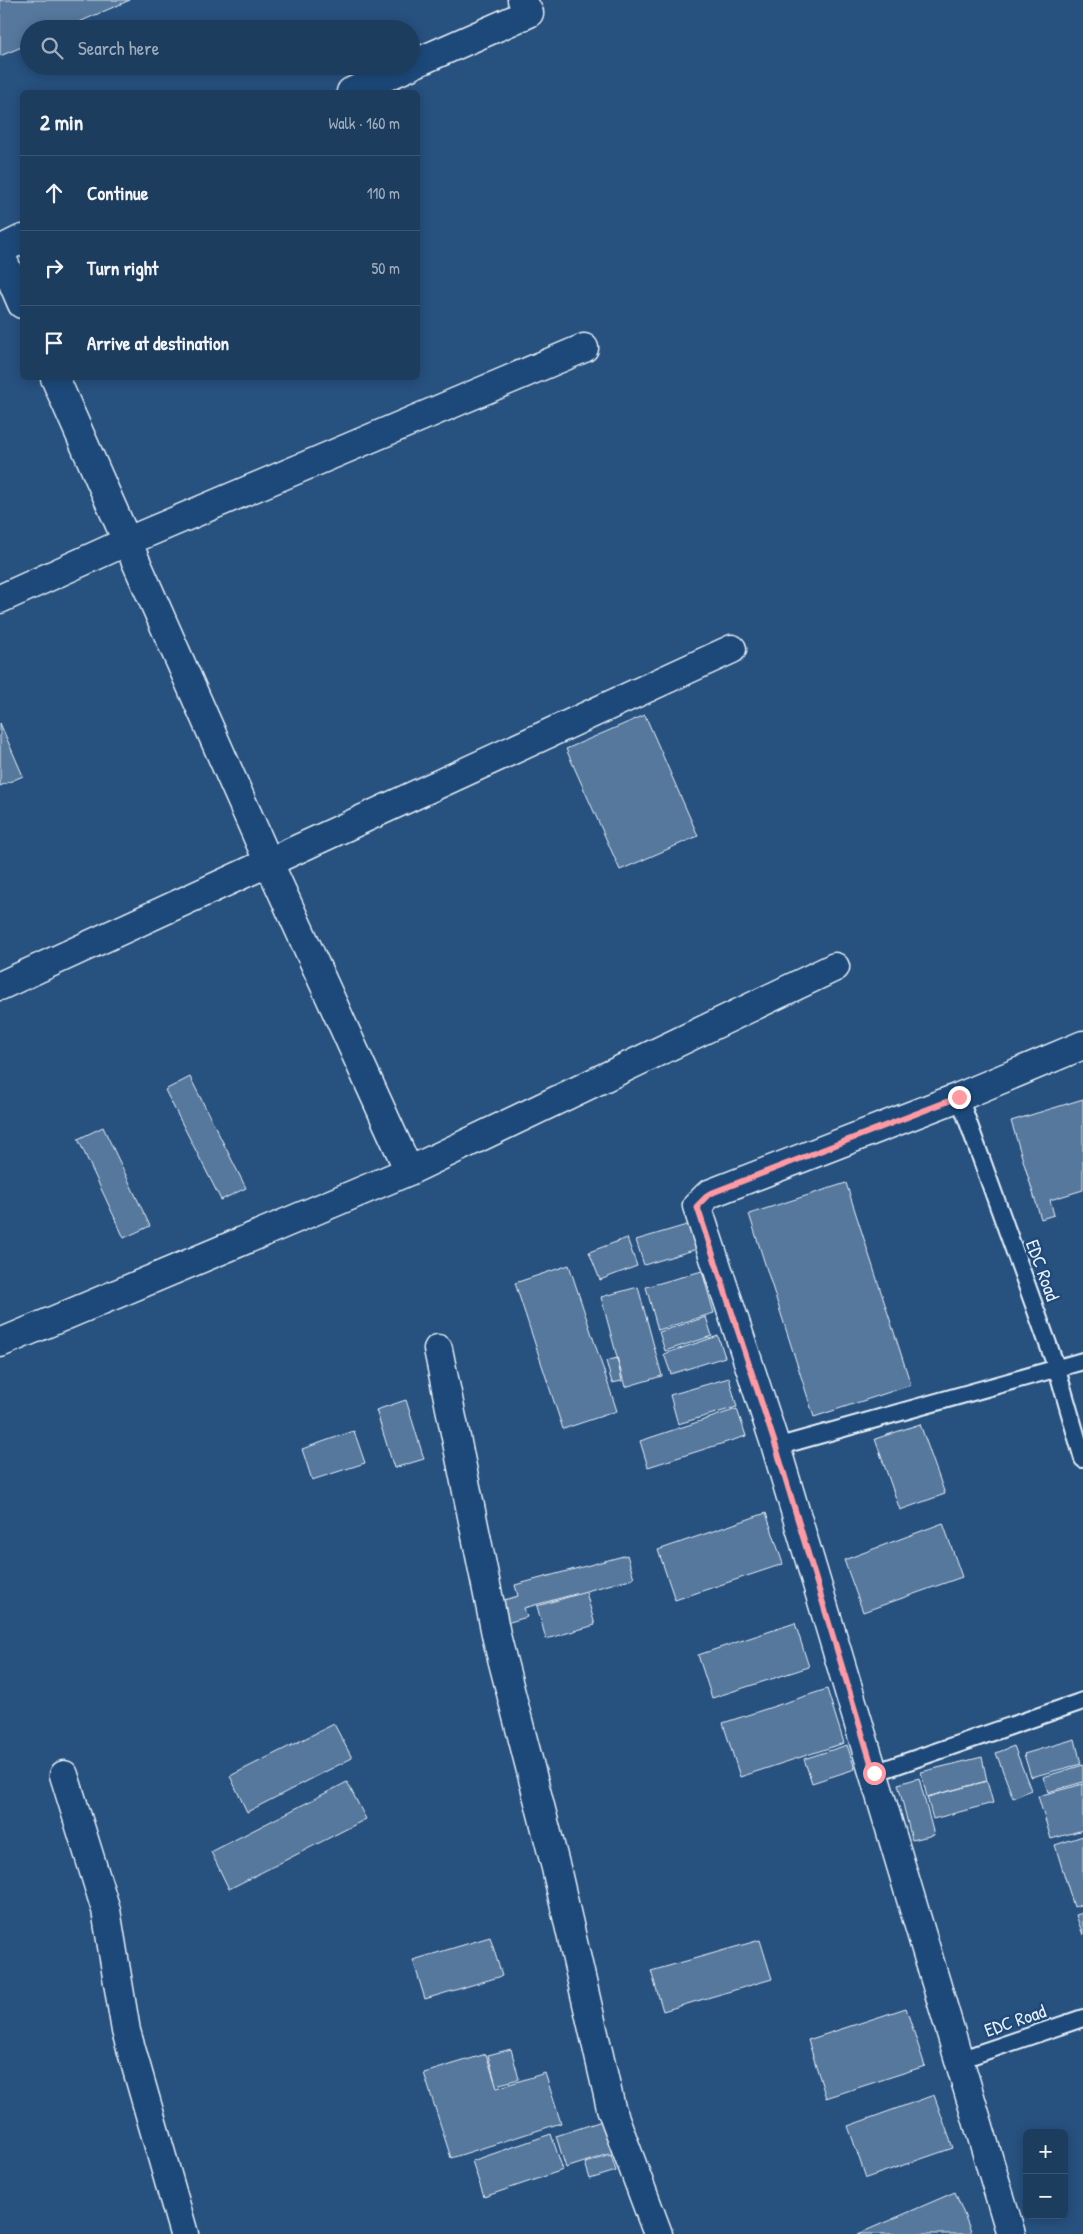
<!DOCTYPE html>
<html lang="en">
<head>
<meta charset="utf-8">
<style>
	:root { --surface:#1d3d5f; --page:#254465; --text:#f1f3f6; --muted:#a0aebd; --line:#3b5674 }
	body { margin:0; font-family:"Patrick Hand",sans-serif; background:var(--page); color:var(--text) }
	.controls { position:absolute; right:15px; bottom:15px; display:grid; overflow:hidden; border-radius:8px; box-shadow:0 2px 12px #0003 }
	.controls button { width:45px; height:45px; display:grid; place-items:center; padding:0; border:0; border-bottom:1px solid var(--line); background:var(--surface); color:var(--text); font:25px sans-serif }
	.stop { position:absolute; width:15px; height:15px; margin:-11px; border:4px solid #ff9aa2; border-radius:50%; background:#fff }
	.stop.end { background:#ff9aa2; border-color:#fff; box-shadow:0 1px 5px #0008 }
	.list { margin:0; padding:0; list-style:none }
	h2 { display:flex; justify-content:space-between; align-items:center; height:65px; margin:0; padding:0 20px; font-size:21px }
	h2 small { font-size:16px; font-weight:400; color:var(--muted) }
	.list li { display:grid; grid-template-columns:32px 1fr auto; gap:15px; align-items:center; box-sizing:border-box; height:75px; padding:0 20px; border-top:1px solid var(--line) }
	.list b { display:block; font-size:19px; white-space:nowrap }
	.list em { font-size:16px; font-style:normal; color:var(--muted) }
	.icon { flex:none; width:28px; height:28px; fill:none; stroke:currentColor; stroke-width:2; stroke-linecap:round; stroke-linejoin:round }
	.map { position:relative; flex:none; width:1083px; height:2234px; overflow:hidden }
	.search { position:absolute; background:var(--surface); box-shadow:0 2px 12px #0003; left:20px; top:20px; width:400px; height:55px; display:flex; align-items:center; gap:12px; box-sizing:border-box; padding:0 18px; border-radius:28px; color:var(--muted); font-size:19px }
	.panel { position:absolute; background:var(--surface); box-shadow:0 2px 12px #0003; left:20px; top:90px; width:400px; height:290px; border-radius:8px }
	.map>svg:first-child { display:block }
	.building { fill:#57789d; stroke:#e8f1f8 }
	.lines { fill:none; stroke-linecap:round; stroke-linejoin:round }
	.service-casing { stroke:#e8f1f8; stroke-width:20 }
	.minor-casing { stroke:#e8f1f8; stroke-width:31 }
	.service { stroke:#1f4a7a; stroke-width:16 }
	.minor { stroke:#1f4a7a; stroke-width:28 }
	.route { stroke:#ff9aa2; stroke-width:6 }
	.labels { text-anchor:middle; stroke-width:5; stroke-linejoin:round; paint-order:stroke }
	.street-label { font-size:19px; fill:#e8f1f8; stroke:#1f4a7a }
</style>
</head>
<body>
<div class="map">
<svg width="1083" height="2234" viewBox="0 0 1083 2234">
	<rect width="100%" height="100%" fill="#27517f"/>
	<filter id="ink" filterUnits="userSpaceOnUse"><feTurbulence type="fractalNoise" baseFrequency=".02" numOctaves="2"/><feDisplacementMap in="SourceGraphic" scale="10" xChannelSelector="R" yChannelSelector="G"/><feConvolveMatrix kernelMatrix="1 2 1 2 8 2 1 2 1" color-interpolation-filters="sRGB"/></filter>
	<g filter="url(#ink)">
		<path class="building" d="M0,0h130l-67,29h-34v15l-29,12z
			M645,715l53,121 -78,34 -54,-121z
			M0,723l23,53 -23,10z
			M190,1077l56,111 -25,12 -56,-110z
			M1083,1099v91l-33,10 4,15 -13,4 -30,-98z
			M103,1127l47,99 -26,12 -46,-99z
			M846,1183l65,202 -97,32 -65,-203z
			M690,1224l7,25 -53,16 -8,-25z
			M627,1238l10,28 -37,14 -11,-28z
			M569,1265l48,146 -54,18 -48,-146z
			M702,1271l12,42 -56,17 -12,-43z
			M638,1287l24,89 -37,11 -24,-90z
			M706,1317l6,19 -47,15 -6,-19z
			M718,1336l7,21 -54,17 -7,-20z
			M617,1358l5,23 -10,2 -6,-22z
			M729,1378l8,29 -59,17 -8,-29z
			M406,1400l18,59 -30,9 -18,-58z
			M737,1409l9,27 -98,31 -8,-26z
			M920,1424l25,70 -45,16 -25,-71z
			M354,1431l11,32 -53,17 -10,-31z
			M766,1513l17,51 -108,36 -17,-50z
			M943,1523l19,54 -99,35 -19,-52z
			M627,1555l7,23 -110,30 3,9 -24,7 -6,-22 21,-6 -3,-11z
			M586,1592l9,33 -49,14 -9,-33z
			M795,1623l14,44 -97,31 -14,-43z
			M827,1689l17,54 -104,34 -17,-54z
			M334,1724l18,34 -105,54 -17,-36z
			M1075,1739l6,25 -50,13 -7,-23z
			M847,1745l8,24 -43,14 -8,-24z
			M1014,1746l17,44 -18,8 -17,-45z
			M982,1757l5,24 -60,16 -6,-25z
			M1083,1765v17l-35,10 -5,-15z
			M919,1778l15,57 -22,5 -14,-56z
			M987,1781l6,22 -60,16 -6,-22z
			M347,1782l19,37 -137,70 -18,-37z
			M1083,1784v46l-32,9 -13,-43z
			M1083,1836v68l-9,3 -19,-62z
			M1083,1913v22l-7,-20z
			M490,1937l12,39 -77,23 -12,-39z
			M760,1940l12,39 -109,32 -12,-40z
			M906,2008l19,58 -99,32 -18,-58z
			M511,2049l8,30 -23,6 -8,-30z
			M486,2054l11,34 48,-15 16,50 -110,35 -27,-85z
			M934,2095l19,53 -87,30 -18,-52z
			M608,2119l10,32 -52,17 -10,-32z
			M551,2134l12,36 -79,27 -12,-36z
			M611,2155l5,16 -26,8 -5,-16z
			M955,2192l17,42h-114z"/>
		<g class="lines">
			<g class="service-casing">
				<path id="service" d="M959,1097l98,272 26,90
					M776,1447l307,-86
					M874,1773l209,-72
					M959,2060l124,-42"/>
			</g>
			<g class="minor-casing">
				<path id="minor" d="M411,65l118,-52 -7,-13
					M351,92l59,-26
					M0,250l22,-11
					M0,253l22,51
					M55,378l214,485 140,308
					M0,599l128,-58 456,-193
					M0,986l732,-337
					M0,1343l409,-172 426,-204
					M438,1349l59,290 59,229 55,240 47,126
					M64,1775l42,135 20,121 58,203
					M1011,2234l-235,-787 -79,-241 12,-12 250,-97 124,-52"/>
			</g>
			<use href="#service" class="service"/>
			<use href="#minor" class="minor"/>
		</g>
	</g>
	<g class="lines" filter="url(#ink)">
		<path class="route" d="M874,1773l-98,-326 -79,-241 12,-12 250,-97"/>
	</g>
	<g class="labels">
		<g class="street-label">
			<text transform="translate(1043 1270) rotate(70)" y="7">EDC Road</text>
			<text transform="translate(1015 2020) rotate(-19)" y="7">EDC Road</text>
		</g>
	</g>
</svg>
<div class="controls">
<button>+</button>
<button>−</button>
</div>
<div class="stop" style="left:874px;top:1773px"></div>
<div class="stop end" style="left:959px;top:1097px"></div>
<div class="search"><svg class="icon" aria-label="search" viewBox="0 0 24 24"><circle cx="10" cy="10" r="6"/><path d="M15 15l6 6"/></svg>Search here</div>
<section class="panel">
<h2>2 min<small>Walk · 160 m</small></h2>
<ul class="list">
<li><svg class="icon" aria-label="ahead" viewBox="0 0 24 24"><path d="M12 20V5M6 11l6-6 6 6"/></svg><div><b>Continue</b></div><em>110 m</em></li>
<li><svg class="icon" aria-label="right" viewBox="0 0 24 24"><path d="M7 20v-9h11M14 6l5 5-5 5"/></svg><div><b>Turn right</b></div><em>50 m</em></li>
<li><svg class="icon" aria-label="arrive" viewBox="0 0 24 24"><path d="M6 21V4h12l-3 4 3 4H6"/></svg><div><b>Arrive at destination</b></div></li>
</ul>
</section>
</div>
</body>
</html>
